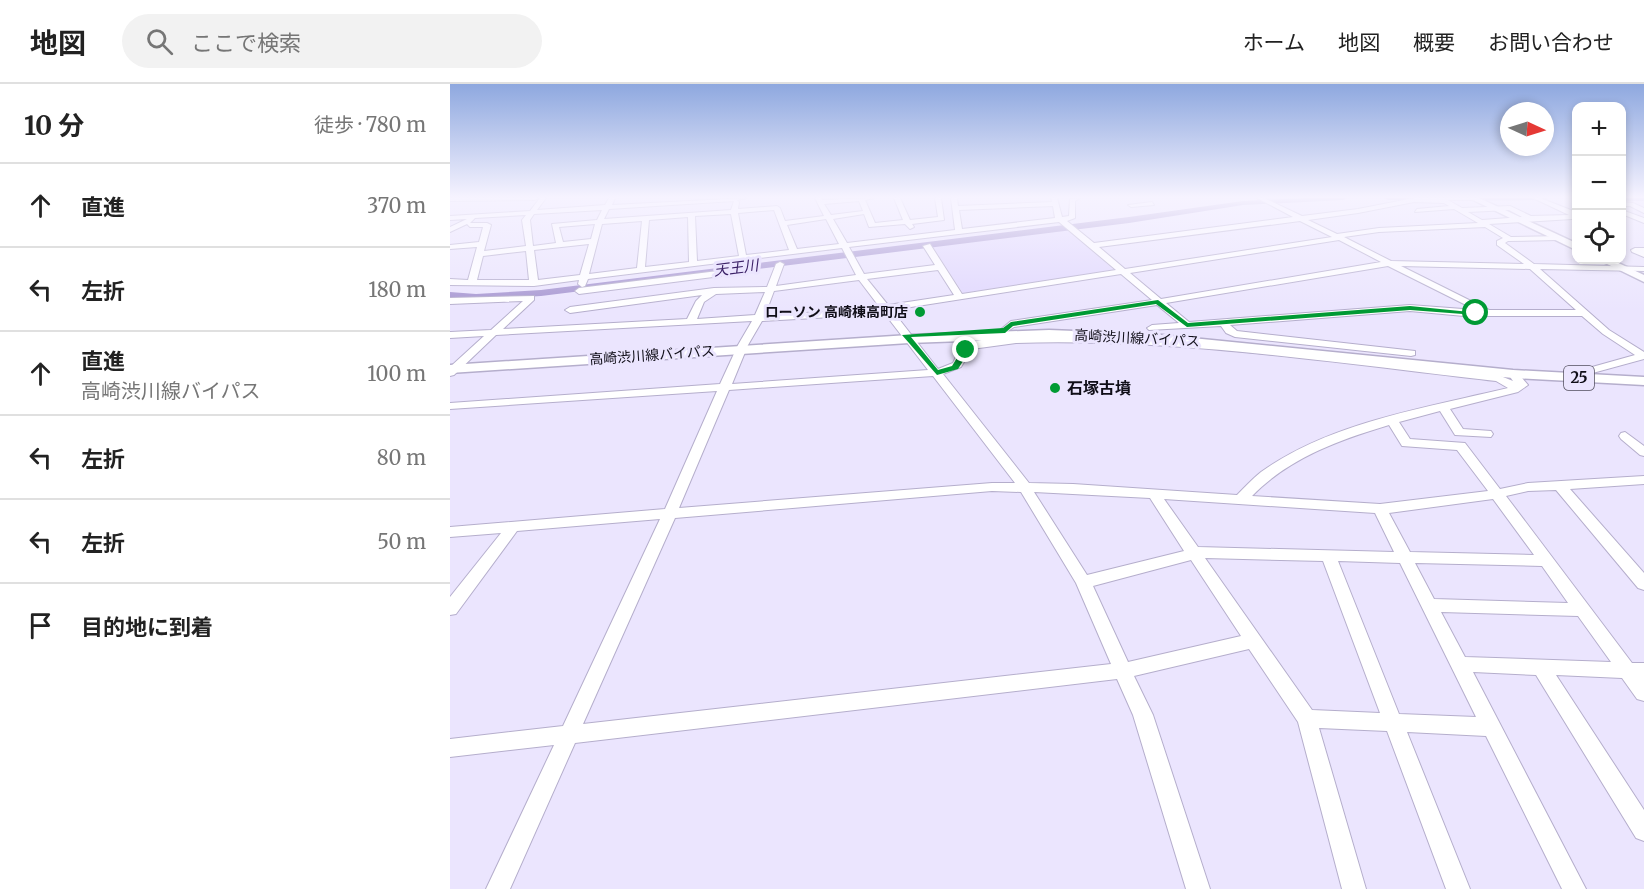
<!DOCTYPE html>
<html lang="ja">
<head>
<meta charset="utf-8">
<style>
	:root { --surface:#fff; --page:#f2f2f2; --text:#222; --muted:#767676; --line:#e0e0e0 }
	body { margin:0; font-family:Merriweather,"Noto Sans JP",serif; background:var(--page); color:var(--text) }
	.controls { position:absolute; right:18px; top:18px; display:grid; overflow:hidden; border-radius:12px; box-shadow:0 3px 9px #0003 }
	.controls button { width:54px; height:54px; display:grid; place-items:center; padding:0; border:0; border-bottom:2px solid var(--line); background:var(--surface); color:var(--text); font:30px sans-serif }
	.compass { position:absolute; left:1050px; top:18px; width:54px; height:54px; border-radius:50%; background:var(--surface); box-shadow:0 3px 9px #0003; rotate:94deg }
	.stop { position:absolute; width:18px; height:18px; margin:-14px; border:4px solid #009a34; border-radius:50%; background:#fff }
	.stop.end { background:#009a34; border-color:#fff; box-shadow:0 2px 6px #0008 }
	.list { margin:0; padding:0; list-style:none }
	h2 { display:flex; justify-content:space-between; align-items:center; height:78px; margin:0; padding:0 24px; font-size:26px }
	h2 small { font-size:20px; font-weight:400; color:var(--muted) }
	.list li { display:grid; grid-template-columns:39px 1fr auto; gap:18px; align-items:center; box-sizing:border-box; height:84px; padding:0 24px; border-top:2px solid var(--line) }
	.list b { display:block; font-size:22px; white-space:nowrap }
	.list p { margin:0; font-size:20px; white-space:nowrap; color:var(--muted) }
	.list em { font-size:20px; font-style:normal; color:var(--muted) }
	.icon { flex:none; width:33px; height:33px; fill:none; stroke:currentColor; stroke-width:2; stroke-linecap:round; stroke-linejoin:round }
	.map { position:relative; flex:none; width:1194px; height:805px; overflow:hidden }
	header { display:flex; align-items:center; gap:36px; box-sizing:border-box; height:84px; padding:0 30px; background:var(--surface); border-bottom:2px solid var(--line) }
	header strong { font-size:28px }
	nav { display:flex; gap:33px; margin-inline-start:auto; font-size:21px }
	.search { width:420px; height:54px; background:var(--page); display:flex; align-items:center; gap:15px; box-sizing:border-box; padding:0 21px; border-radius:33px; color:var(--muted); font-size:22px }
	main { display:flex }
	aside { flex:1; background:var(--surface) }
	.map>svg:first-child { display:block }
	.built { fill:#e1d8fe }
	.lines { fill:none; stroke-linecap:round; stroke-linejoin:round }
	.river { fill:#a797d1; fill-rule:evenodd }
	.minor-casing { stroke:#b5aecc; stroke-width:2 }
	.major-casing { stroke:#b5aecc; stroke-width:3 }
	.minor { fill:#fff; fill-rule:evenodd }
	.major { fill:#fff; fill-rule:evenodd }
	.route { fill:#009a34 }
	.poi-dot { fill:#009a34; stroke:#ebe5fe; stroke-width:2 }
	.labels { text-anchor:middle; stroke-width:6; stroke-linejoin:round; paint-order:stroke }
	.far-poi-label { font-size:14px; font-weight:bold; fill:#100e18; stroke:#ebe5fe; text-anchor:end }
	.far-street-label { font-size:14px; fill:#100e18; stroke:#ebe5fe }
	.far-water-label { font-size:15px; font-style:italic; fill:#3b2166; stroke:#ebe5fe }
	.shield { fill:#ebe5fe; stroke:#524e5d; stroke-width:1.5 }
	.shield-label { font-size:15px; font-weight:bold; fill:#100e18 }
	.poi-label { font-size:16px; font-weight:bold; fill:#100e18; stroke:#ebe5fe; text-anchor:start }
</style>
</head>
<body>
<header>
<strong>地図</strong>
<div class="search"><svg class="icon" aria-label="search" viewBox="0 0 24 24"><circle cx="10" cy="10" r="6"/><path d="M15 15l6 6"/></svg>ここで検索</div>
<nav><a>ホーム</a><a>地図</a><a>概要</a><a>お問い合わせ</a></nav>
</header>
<main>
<aside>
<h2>10 分<small>徒歩 · 780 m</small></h2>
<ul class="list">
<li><svg class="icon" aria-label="ahead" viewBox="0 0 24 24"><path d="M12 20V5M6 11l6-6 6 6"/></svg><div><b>直進</b></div><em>370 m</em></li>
<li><svg class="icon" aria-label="left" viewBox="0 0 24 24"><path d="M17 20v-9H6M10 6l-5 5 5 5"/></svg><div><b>左折</b></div><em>180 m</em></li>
<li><svg class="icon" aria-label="ahead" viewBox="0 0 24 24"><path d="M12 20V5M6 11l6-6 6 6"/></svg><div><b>直進</b><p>高崎渋川線バイパス</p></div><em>100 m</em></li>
<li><svg class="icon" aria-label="left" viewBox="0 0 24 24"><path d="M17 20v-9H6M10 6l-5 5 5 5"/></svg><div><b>左折</b></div><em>80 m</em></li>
<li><svg class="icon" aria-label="left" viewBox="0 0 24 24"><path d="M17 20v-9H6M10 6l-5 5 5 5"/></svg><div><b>左折</b></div><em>50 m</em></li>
<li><svg class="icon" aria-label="arrive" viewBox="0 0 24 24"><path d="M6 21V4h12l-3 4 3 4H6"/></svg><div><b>目的地に到着</b></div></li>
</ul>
</aside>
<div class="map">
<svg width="1194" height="805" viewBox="0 0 1194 805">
	<rect width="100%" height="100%" fill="#ebe5fe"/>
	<path class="built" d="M618,146l46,40 -151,23 -30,-46z"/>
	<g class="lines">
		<path class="river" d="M855,114h42l-4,2 -100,5 -114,18 -588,73 -65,4 -26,-2v-6l26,2 65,-4 588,-73 114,-16z
			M934,114h54l1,1 -4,2 -47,-1z
			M1008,114h90l-4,2 -83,1z
			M1172,114h22v3h-22z"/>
		<g class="minor-casing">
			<path id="minor" d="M0,114h88l-3,2 -85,1z
				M90,114h6l-9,12 68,-5 4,-7h6l-3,7 135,-7 -10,2 2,2 -1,7 39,-3 3,2 5,13 39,-5 -9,-18h6l1,2 52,-2 -9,2 10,23 28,-3 -9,-22h6l10,22 28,-3 -3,-19h6l3,22 -32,4 2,3 -4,2 -5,-5 -36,3 -5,-13 -31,5 14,24 108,-13 -4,-32h6l1,8 94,-4 -1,-4h6l5,19 7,-1 1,-17 10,-1 -5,3v17l-8,3 27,22 199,-26 -36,-19h7l38,18 56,-7 56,-11h63l-3,2h-26l14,8 48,-2 21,10 38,-1 -36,-17h7l36,14v5l-4,2 -83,5 22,13 50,-1v4h-3l-50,1 -3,2 29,21 110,3v4l-104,-2 69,61 35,22v7l-55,15 -5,-3 1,-2 50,-14 -32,-21 -21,-18h-118l-54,-5 -180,14 7,6 178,20v4l-4,1 -176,-19 -9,-4 -5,-7 -72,4 -2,-2 5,-3 27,-2 -22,-18 -143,22 -9,6 -5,-3 11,-9 141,-21 -31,-26 -229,36 46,59 15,-6c3,-6 6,-15 13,-18 28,-13 87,-8 118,-7 139,4 276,22 414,37l15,6 -5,-7 1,-2h8l11,13 -10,7 -68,17 13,20 28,2 2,3 -2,3 -36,-2 -15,-24 -41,11 11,17 55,4 35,46 28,-6 116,-7v8l-74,5 74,84v17l-6,-2 -82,-98 -28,1 -22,5 126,167h12v38l-7,-2 -15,-21 -66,-3 88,135v31l-8,-3 -100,-163 -63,-3 113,217h-24l-76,-153 -79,-4 63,157h-24l-59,-158 -68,-3 47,161h-24l-44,-167 -49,-73 -115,27 19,39 57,174h-24l-53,-174 -16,-36 -542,64 -65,146h-24l68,-144 -104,12v-18l113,-13 97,-207 -143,12 -61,83 -6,1v-18l51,-64 -51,4v-10l215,-18 52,-118 -267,18v-6l270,-19 18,-39 14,-24 -256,14 -42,40 -4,1v-9l34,-31 -34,2v-6l41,-2 32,-29 -73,3v-6l84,-2v4l-31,29 184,-10 9,-18 6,-6 -132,18 -5,-3 5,-3 144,-19 53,-1 9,-23 4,-2 4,2 -8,22 80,-11 -14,-27 -254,31 -3,7 -3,1 -4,-3 1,-4 -45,6 -84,-1v-6l18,1 9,-33 -27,2v-4l29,-3 4,-15h-13l-3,-3 -17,8v-5l17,-8 -17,1v-4l80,-5zM284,117l-3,9 -127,9 5,-10zM409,117l4,10 -32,4 -7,-11zM964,118l30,1 5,3 -32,3 -2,3 39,-3 24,14 -99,5 -42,6 -29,-14 50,-7zM603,122l2,12 -93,11 -3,-19zM152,126l-5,10 -45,4 4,19 -23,3 -3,-26 4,-6zM324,126l15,40 -43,5 -8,-42zM1059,126l13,7 -40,3 -14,-8zM281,130l8,42 -42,5 -2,-45zM76,131l-4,5 4,26 -42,5 7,-26 -4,-2h-17l5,-5zM238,133l1,45 -44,5 4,-47zM376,135l13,25 -42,5 -10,-24zM192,137l-5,47 -48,6 13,-50zM850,137l32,16 -207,32 -26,-22zM609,138l57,48 -154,24 -32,-50 -7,2 12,19 -71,9 -15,-27zM145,140l-4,15 -28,3 -4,-15zM1035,143l18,11 -6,3v4l27,19 -133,-3 -47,-24 35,-5zM889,156l42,22 -220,37 -31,-26zM139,160l-9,31 -42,5 -4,-30zM76,167l3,29h-52l6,-24zM938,182l88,44 -66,-5 -221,17 -23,-19zM951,182l129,3 46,41h-87zM488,186l16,25 -66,10 -21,-26zM409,196l22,29 -116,6 9,-24zM315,208l-10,23 -58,4 7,-17 12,-8zM435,230l43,56 -196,14 16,-39 14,-24zM566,259c161,-5 321,20 480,38l12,7c-83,20 -177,34 -247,84 -9,7 -16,15 -24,23l-164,-11 -44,-1 -86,-109 18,-7 11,-18zM483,292l82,107h-23l-313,25 50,-118zM939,341l13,21 55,4 31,41 -108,13 -128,-8c37,-38 87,-56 137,-71zM542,407l29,1 55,91 35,81 -528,60 92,-206zM584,408l116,6 34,53 -97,24zM714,415l211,14 19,39 -196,-5zM1043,415l41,56 -124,-3 -21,-39zM755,474l118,3 57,152 -68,-3zM741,476l50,76 -113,26 -35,-76zM888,477l62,2 76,154 -77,-3zM965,479l127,3 26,37 -134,-4zM991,528l137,4 33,46 -146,-5z
				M702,118l2,3 -23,2 -3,-2z
				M1172,118l11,1 11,5v5l-14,-7h-8z
				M1172,126l22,8v5l-22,-9z
				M1185,164h9v9l-12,-5 -1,-2z
				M268,187l4,3 -1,2 -142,18 -4,-3 4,-3z
				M1175,348l19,14v10l-4,-1 -19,-16 -2,-3 2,-3z"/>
		</g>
		<g class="major-casing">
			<path id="major" d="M1019,114h10l97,45v7z
				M1149,176h13l32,15v7z
				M599,246l103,4 361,36 131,7v8l-131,-7 -361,-36 -103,-4 -140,5 -459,30v-8l459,-30z"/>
		</g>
		<use href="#minor" class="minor"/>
		<use href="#major" class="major"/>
	</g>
	<linearGradient id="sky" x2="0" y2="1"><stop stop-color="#8ea8df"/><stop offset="0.5" stop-color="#f6f3ff"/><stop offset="1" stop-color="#f6f3ff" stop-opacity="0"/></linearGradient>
	<rect width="1194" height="226" fill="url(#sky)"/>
	<path class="route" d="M708,216l30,23 222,-17 70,7 -4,2 -66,-5 -223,17 -31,-23 -143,22 -8,7 -94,4 27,33 14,-4 11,-18 7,2 -12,19 -21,6 -35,-40 101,-7 8,-6z"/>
	<g class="poi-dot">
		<circle cx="470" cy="228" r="6"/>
		<circle cx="605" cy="304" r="6"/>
	</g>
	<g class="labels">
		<g class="far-poi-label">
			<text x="458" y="233">ローソン 高崎棟高町店</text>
		</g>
		<g class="far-street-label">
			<text transform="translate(687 254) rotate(3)" y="5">高崎渋川線バイパス</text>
			<text transform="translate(202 271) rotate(-4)" y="5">高崎渋川線バイパス</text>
		</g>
		<g class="far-water-label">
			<text transform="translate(286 184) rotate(-7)" y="5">天王川</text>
		</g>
		<rect class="shield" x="1114" y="282" width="30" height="24" rx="4.5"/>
		<g class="shield-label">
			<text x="1129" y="299">25</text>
		</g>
		<g class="poi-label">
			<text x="617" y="310">石塚古墳</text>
		</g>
	</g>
</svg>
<div class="controls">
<button>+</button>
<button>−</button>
<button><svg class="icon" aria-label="locate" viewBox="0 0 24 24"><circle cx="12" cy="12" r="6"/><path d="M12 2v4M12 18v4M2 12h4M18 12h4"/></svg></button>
</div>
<svg class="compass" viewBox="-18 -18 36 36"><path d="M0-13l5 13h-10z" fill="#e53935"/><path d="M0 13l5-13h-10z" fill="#767676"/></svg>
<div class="stop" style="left:1026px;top:229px"></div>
<div class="stop end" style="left:516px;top:266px"></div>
</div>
</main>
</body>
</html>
